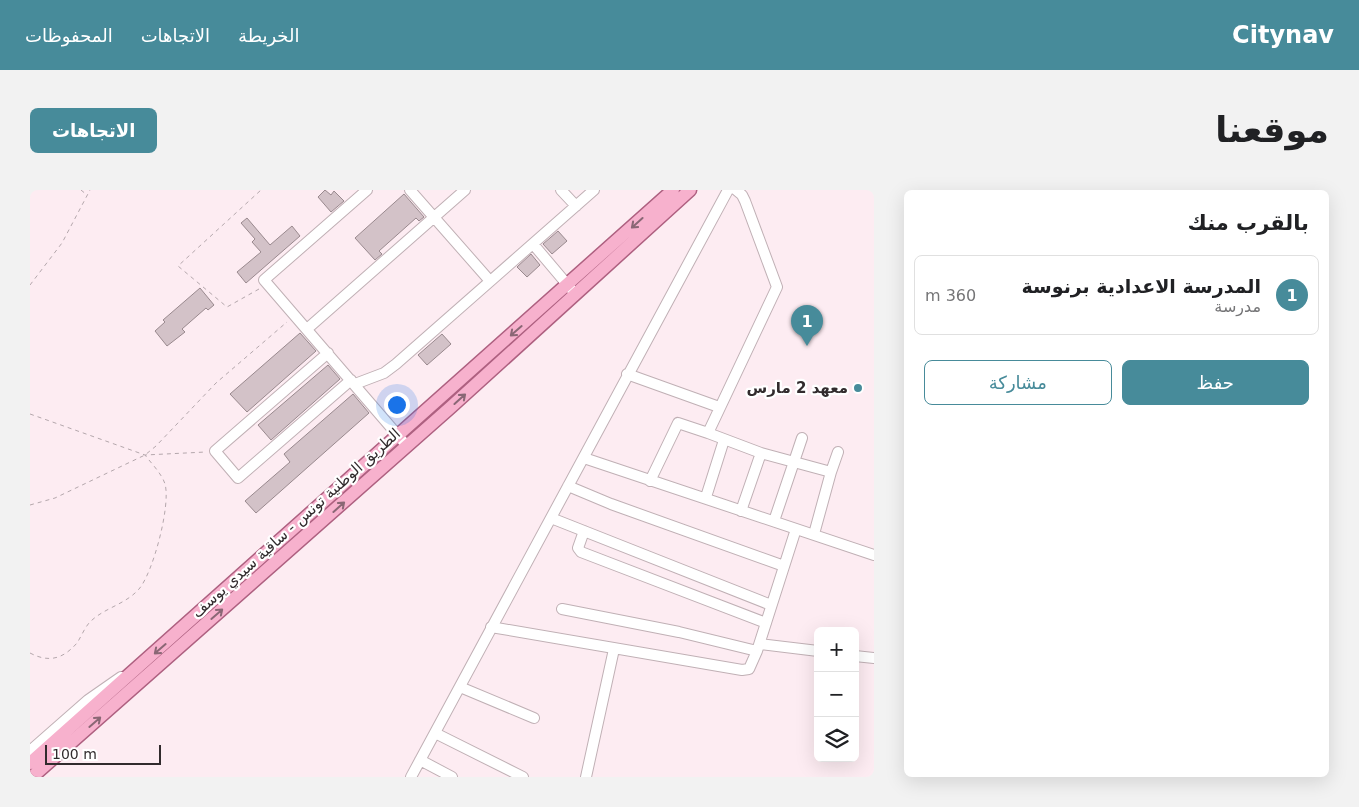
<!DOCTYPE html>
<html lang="ar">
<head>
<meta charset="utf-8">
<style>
	:root { --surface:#fff; --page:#f2f2f2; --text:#202124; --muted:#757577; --line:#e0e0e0; --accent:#478b9a }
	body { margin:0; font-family:"DejaVu Sans",Cairo,sans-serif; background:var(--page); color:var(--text); direction:rtl }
	.controls { position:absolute; right:15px; bottom:15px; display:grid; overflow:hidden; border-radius:8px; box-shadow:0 5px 20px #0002 }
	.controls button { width:45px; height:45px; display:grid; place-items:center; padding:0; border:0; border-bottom:1px solid var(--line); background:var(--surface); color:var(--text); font:25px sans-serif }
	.scale { position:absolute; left:15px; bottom:12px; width:116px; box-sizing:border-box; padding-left:5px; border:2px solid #312b2d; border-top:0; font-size:14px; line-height:18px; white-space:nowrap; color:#312b2d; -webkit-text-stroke:4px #fff; paint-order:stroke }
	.you { position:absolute; left:366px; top:214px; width:18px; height:18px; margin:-12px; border:4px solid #fff; border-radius:50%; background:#1a73e8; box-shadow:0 0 0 8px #1a73e833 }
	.badge { display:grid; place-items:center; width:32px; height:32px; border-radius:50%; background:var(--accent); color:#fff; font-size:16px; font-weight:700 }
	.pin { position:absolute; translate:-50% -41px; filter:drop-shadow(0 1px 2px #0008) }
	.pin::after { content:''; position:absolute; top:26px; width:18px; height:15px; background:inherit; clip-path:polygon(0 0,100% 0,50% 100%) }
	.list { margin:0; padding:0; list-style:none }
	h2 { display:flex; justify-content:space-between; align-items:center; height:65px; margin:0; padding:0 20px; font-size:21px }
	h2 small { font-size:16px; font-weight:400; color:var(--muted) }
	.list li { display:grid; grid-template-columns:32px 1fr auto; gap:15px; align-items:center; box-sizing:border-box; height:80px; margin:0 10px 10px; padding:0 10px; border:1px solid var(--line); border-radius:8px }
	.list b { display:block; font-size:19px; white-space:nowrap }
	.list p { margin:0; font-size:16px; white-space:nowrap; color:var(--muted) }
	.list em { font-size:16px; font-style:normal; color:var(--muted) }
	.actions { display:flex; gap:10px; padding:15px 20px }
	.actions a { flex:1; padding:11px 0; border:1px solid var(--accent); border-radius:8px; text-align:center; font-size:18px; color:var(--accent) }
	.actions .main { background:var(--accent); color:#fff }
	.icon { flex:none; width:28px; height:28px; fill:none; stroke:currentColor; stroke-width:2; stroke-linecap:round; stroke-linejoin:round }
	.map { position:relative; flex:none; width:844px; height:587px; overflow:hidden; direction:ltr; border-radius:8px }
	header { display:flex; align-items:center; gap:30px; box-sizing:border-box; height:70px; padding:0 25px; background:var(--accent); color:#fff }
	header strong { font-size:24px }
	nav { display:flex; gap:28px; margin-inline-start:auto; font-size:18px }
	.intro { display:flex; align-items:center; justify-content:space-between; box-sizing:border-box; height:120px; padding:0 30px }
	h1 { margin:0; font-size:35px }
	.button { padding:12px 22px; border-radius:8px; background:var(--accent); color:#fff; font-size:18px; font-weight:700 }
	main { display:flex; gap:30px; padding:0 30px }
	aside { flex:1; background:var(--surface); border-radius:8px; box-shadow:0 5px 20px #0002 }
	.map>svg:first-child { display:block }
	.building { fill:#d3c2c8; stroke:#99898e }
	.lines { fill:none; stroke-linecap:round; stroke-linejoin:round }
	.minor-casing { stroke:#c0b0b5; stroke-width:12 }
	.major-casing { stroke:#ae6080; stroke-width:15 }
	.path { stroke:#b4a7ac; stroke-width:1; stroke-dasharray:4 4; stroke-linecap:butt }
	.minor { stroke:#fff; stroke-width:10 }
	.major { stroke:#f7b1cd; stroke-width:12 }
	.oneway { stroke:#8a6775 }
	.poi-dot { fill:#478b9a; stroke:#fff; stroke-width:2 }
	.labels { text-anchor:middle; stroke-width:4.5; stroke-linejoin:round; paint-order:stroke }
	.poi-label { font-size:15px; font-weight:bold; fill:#312b2d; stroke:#fff; text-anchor:end }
	.street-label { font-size:15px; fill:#312b2d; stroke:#fff }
</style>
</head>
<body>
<header>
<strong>Citynav</strong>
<nav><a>الخريطة</a><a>الاتجاهات</a><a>المحفوظات</a></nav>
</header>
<div class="intro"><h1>موقعنا</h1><a class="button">الاتجاهات</a></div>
<main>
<aside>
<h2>بالقرب منك<small></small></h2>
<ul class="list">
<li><span class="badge">1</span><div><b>المدرسة الاعدادية برنوسة</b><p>مدرسة</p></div><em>360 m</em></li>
</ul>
<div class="actions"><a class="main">حفظ</a><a>مشاركة</a></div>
</aside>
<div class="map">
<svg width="844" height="587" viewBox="0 0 844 587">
	<rect width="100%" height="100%" fill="#fdecf2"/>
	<path class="building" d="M295,0l6,5 3,-4 10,10 -13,11 -13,-15z
		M374,4l20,23 -5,4 -3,-3 -37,33 3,3 -7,6 -20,-22z
		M217,28l23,27 22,-19 8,10 -54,47 -9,-11 24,-20 -9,-10 3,-3 -14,-16z
		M528,41l9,10 -15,13 -9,-10z
		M501,64l9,11 -13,12 -10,-10z
		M170,98l14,17 -6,5 -2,-2 -24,21 3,3 -18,14 -12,-15 10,-9 -2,-2z
		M270,143l16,18 -69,61 -17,-18z
		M412,144l9,10 -24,21 -9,-10z
		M298,175l12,14 -69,61 -13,-15z
		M323,204l16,19 -113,100 -11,-12 45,-39 -6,-8z"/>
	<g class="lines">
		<g class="minor-casing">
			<path id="minor" d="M337,0l-103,90 143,166
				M380,0l80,91
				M531,0l15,16
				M706,0l6,5 3,6 32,86 -69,146 53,20 70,19
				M503,54l38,45
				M277,139l158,-139
				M298,163l-113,98 23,27 113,-98
				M597,184l92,33
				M325,194l29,-11 12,-9 198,-174
				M554,268l290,97
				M620,291l28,-58 30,10
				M538,296l43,18 173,62
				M676,307l18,-57
				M711,321l20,-58
				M521,328l220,87
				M744,331l28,-83
				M554,341l-6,17 3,4 185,71
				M784,344l17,-62 7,-20
				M532,419l117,23 78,19 39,-122
				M461,437l251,43 7,-1 8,-18
				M730,454l58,7
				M825,466l19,2
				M430,497l74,31
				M405,543l88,44
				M0,561l58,-51 33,-23
				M390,570l32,17
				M381,587l317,-587
				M556,587l28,-128"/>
		</g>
		<g class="major-casing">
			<path id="major" d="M0,573l643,-573
				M2,587l419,-370 239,-217"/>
		</g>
		<path class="path" d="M51,0l6,5
			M0,95l32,-42 28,-53
			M229,99l-32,18 -49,-41 83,-76
			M0,224l115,41 61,-3
			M0,315l25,-7 90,-43 11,-9 60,-63 71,-61
			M0,463c19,10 33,6 47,-10 4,-6 7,-14 12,-20 14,-15 36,-18 50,-34 14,-16 32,-84 26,-105 -3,-10 -14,-21 -20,-29"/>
		<use href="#minor" class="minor"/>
		<use href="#major" class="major"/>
	</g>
	<defs><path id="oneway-shaft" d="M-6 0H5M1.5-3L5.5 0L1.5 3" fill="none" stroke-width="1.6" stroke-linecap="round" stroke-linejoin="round" transform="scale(1.25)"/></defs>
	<g class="oneway">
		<use href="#oneway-shaft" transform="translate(607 33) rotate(138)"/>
		<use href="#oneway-shaft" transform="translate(486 141) rotate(139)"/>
		<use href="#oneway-shaft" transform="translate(430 209) rotate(-42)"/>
		<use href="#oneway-shaft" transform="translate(309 317) rotate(-42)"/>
		<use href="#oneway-shaft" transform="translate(187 424) rotate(-41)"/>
		<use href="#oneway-shaft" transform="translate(130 459) rotate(139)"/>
		<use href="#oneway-shaft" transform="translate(65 532) rotate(-41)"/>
	</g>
	<circle class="poi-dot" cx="828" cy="198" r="5"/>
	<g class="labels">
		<g class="poi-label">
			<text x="818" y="203">معهد 2 مارس</text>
		</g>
		<g class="street-label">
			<text transform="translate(266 333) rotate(-42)" y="5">الطريق الوطنية تونس - ساقية سيدي يوسف</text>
		</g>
	</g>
</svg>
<div class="controls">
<button>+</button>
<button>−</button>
<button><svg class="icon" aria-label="layers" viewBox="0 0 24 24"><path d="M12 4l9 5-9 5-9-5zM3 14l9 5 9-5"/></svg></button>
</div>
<div class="scale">100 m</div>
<div class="you"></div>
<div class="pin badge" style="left:777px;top:156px">1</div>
</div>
</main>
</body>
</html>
